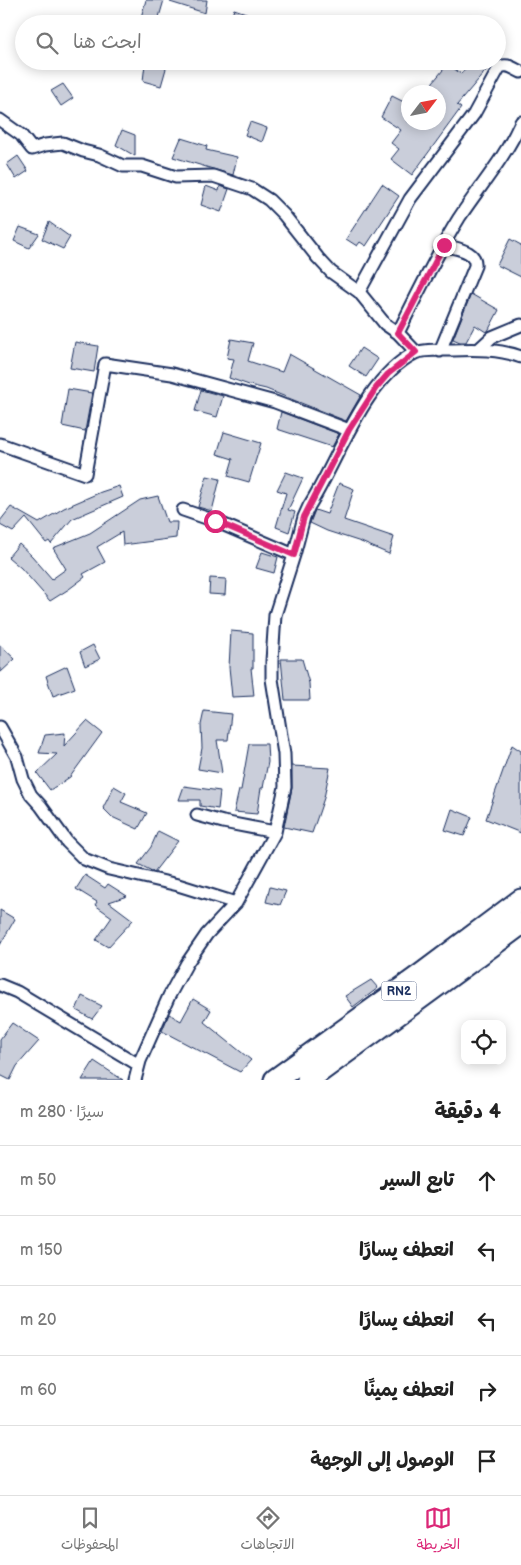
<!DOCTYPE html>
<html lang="ar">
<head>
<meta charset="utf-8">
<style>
	:root { --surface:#fff; --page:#f6f6f6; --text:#222; --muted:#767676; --line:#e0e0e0; --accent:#db2777 }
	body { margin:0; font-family:"Balsamiq Sans","Playpen Sans Arabic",sans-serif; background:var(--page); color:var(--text); direction:rtl }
	.controls { position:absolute; right:15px; bottom:15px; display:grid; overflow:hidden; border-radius:10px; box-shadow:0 2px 12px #0003 }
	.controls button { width:45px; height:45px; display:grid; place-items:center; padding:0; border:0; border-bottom:1px solid var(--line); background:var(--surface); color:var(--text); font:25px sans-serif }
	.compass { position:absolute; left:401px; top:85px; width:45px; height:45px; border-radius:50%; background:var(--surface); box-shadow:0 2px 12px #0003; rotate:58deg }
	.stop { position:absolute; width:15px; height:15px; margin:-11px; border:4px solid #db2777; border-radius:50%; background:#fff }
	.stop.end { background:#db2777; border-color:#fff; box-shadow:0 1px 5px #0008 }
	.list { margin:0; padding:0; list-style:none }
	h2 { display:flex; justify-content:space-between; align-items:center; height:65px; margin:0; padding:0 20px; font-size:21px }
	h2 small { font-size:16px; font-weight:400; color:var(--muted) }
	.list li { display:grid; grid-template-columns:32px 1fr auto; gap:15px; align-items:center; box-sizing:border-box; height:70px; padding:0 20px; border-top:1px solid var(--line) }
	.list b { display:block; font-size:19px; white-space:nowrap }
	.list em { font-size:16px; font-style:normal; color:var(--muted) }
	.icon { flex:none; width:28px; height:28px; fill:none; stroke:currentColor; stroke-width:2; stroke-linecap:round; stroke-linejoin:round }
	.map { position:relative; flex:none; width:521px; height:1080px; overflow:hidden; direction:ltr }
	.search { position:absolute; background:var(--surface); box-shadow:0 2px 12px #0003; left:15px; right:15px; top:15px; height:55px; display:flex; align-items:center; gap:12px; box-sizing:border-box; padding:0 18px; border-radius:28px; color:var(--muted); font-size:19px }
	.sheet { height:415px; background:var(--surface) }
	nav { display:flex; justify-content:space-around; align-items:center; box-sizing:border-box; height:70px; border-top:1px solid var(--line); background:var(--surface); font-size:14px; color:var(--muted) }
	nav a { display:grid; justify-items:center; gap:2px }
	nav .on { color:var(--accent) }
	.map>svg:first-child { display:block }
	.building { fill:#caceda; stroke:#1b2f5e }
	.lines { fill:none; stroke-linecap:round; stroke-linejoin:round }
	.street-casing { stroke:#1b2f5e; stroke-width:15 }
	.highway-casing { stroke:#1b2f5e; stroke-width:25 }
	.street { stroke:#fff; stroke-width:11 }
	.highway { stroke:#fff; stroke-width:21 }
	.route { stroke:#db2777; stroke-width:6 }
	.labels { text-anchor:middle; stroke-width:5; stroke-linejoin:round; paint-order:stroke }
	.shield { fill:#fff; stroke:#5f6d8e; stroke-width:1 }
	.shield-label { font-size:12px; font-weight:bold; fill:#1b2f5e }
</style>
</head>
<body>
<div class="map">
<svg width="521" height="1080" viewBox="0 0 521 1080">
	<rect width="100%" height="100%" fill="#fff"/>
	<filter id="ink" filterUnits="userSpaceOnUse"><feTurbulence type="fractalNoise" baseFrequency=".02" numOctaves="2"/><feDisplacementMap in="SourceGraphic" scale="10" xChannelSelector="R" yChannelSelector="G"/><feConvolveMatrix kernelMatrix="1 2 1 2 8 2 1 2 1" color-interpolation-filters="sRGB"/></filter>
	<g filter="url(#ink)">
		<path class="building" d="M146,0h18l-7,24h-18z
			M171,0h36l-2,13 -35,-11z
			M234,9l24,8 -3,7h-26z
			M471,61h11l7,6 -32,38 4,3 -49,67 -21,-16 8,-10 -8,-6 10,-13 -20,-13 11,-21 16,8v18h30v-30h-11l6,-10 15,-18 13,10z
			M145,64l22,1 -6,21 -18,-5z
			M63,84l10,14 -12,8 -10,-15z
			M250,122l17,6 -5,14 -17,-7z
			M122,130l13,5v21l-19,-11z
			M181,138l26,8 -1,4 31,7 -4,18 -60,-18z
			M18,156l10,15 -12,8 -9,-15z
			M382,184l17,12 -33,50 -6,-4 -3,4 -11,-7z
			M206,186l13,5 1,-5 9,3 -8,23 -20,-7z
			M49,222l21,15 -7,12 -21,-10z
			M20,227l19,7 -10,14 -15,-7z
			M510,239l11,6v32l-24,-12z
			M471,294l28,16 -11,21 -2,1 -11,-7 -9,17h-6l-7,-3z
			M231,339l22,4 -5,18 34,11 7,-18 72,41 -15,26 -80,-32 -17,-4 -20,-7 5,-19 -7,-1z
			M75,342l23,4 -4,26 -24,-4z
			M361,348l17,11 -12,18 -17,-11z
			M68,389l24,4 -7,38 -23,-5z
			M201,390l22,6 -6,21 -22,-6z
			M281,412l58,22 -7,13 -55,-18z
			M224,432l37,11 -12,39 -21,-6 5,-17 -16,-5z
			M286,472l17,6 -15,32 7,2 -6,20 -13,-5 10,-34 -9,-3z
			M207,476l13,3 -8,32 -14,-4z
			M339,483l15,6 -10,31 50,17 -5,17 -28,-12 -34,-11 -17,-8 5,-13 12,4z
			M119,486l4,11 -51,22 -21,25 -2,-3 -3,2 -20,-25 -13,14 -13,-7v-4l11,-14 28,16 25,-15 37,-16z
			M158,496l9,26h10l-1,16 -53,7 -1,-13 -25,15 8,15 -22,12 2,3 -16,12 -19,12 -29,-33 -13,-11 11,-13 13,12 20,23 14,-10 -13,-21 37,-15 50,-33z
			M262,552l16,5 -4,16 -18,-5z
			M210,578l16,1 -1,16 -16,-1z
			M231,631l22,2v35h-2l3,28 -22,1 -3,-30z
			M0,645l15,14 -15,14z
			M93,645l7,14 -15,7 -5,-14z
			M281,659h21l7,24 1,17h-25z
			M67,666l8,22 -22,8 -7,-20z
			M204,711l27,3 -3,26h-11l5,33 -24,-4 4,-21 -1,-23z
			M87,721l15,12 -32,44 -20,13 -13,-17 20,-19 -18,-1 6,-18 20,-2 -1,13z
			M249,744h18l1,18 -5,26h-2l-4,26 -23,-2 5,-22h2z
			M512,745l9,6v82l-35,-14z
			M292,766l38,2 -6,30 -12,35 -28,-6 8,-39z
			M114,786l12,7 -5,9 26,11 -9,16 -26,-12 -9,-9z
			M184,786l36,5 -2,18 -18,-3v-6h-21z
			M452,809l20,8 -8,19 -19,-6z
			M158,831l20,10 -24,31 -16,-8 13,-17z
			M85,875l20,13 3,-4 19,12 -18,6 24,18 -25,27 -12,-7 16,-23 -17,-12 2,-3 -21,-13z
			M270,887l16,4 -6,14 -14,-3z
			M0,910l15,9 -15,26z
			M371,980l7,8 -25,19 -8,-11z
			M82,996l20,10 -10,13 -16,-9z
			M193,999l18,11 -7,12 47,38 -11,12 -78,-41 7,-17 12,7z
			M12,1023l27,18 -22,25 -7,14 -10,-5v-36z
			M94,1061l29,19h-41z"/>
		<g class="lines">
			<g class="street-casing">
				<path id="street" d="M0,120l21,15 11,14 13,-4 18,-2 20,8 16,4 24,11h19l34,11 37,-1 39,13 17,11 15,15 34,43 13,14 28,20 26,32 13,9 18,19
					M359,292l51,-93 64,-85 25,-46c7,-6 15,1 22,4
					M398,333c19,-38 38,-78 61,-115 21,-32 46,-60 62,-96
					M479,349l13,-12 29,-12
					M440,351l35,-85c2,-16 -19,-17 -31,-21
					M0,444l85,30 20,-110 67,10 103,28 74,28
					M183,510l32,11 79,34
					M0,727l17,30 6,22 8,16 10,11 26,36 17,17 25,10 69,16 58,18
					M197,815l26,7 52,10
					M0,985l17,7 122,73
					M135,1080l5,-19 29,-65 18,-33 20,-29 29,-31 39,-71 10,-45 -1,-33 -12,-75v-18l3,-46 19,-60 10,-38 5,-11c29,-45 55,-128 106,-153 8,-4 28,-3 38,-3 23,-1 46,-1 68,7"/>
			</g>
			<g class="highway-casing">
				<path id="highway" d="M275,1080l147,-106 99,-74
					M308,1080l213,-156"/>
			</g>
			<use href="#street" class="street"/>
			<use href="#highway" class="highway"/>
		</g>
	</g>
	<g class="lines" filter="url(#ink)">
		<path class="route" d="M215,521l79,34 10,-38 45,-87 27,-42 12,-14 28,-22 -18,-19 46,-88"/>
	</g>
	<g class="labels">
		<rect class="shield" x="381.5" y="981.5" width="35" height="19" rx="4"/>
		<g class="shield-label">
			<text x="399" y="995">RN2</text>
		</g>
	</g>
</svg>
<div class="controls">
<button><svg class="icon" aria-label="locate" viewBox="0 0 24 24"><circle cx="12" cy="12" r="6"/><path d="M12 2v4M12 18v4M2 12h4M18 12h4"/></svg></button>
</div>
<svg class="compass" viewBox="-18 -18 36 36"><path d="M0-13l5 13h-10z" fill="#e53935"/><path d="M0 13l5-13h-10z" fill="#767676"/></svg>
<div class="stop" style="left:215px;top:521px"></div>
<div class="stop end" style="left:444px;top:245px"></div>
<div class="search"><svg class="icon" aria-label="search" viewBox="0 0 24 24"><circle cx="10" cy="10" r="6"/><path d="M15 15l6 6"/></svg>ابحث هنا</div>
</div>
<section class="sheet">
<h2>4 دقيقة<small>سيرًا · 280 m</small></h2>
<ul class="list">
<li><svg class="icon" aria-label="ahead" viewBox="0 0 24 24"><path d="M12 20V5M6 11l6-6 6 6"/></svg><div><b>تابع السير</b></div><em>50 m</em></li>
<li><svg class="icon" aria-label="left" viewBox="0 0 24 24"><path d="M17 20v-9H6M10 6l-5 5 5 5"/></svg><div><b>انعطف يسارًا</b></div><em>150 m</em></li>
<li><svg class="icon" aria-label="left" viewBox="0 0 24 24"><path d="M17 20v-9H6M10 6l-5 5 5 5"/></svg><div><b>انعطف يسارًا</b></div><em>20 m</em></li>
<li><svg class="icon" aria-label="right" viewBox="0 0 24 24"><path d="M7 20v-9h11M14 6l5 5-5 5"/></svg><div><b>انعطف يمينًا</b></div><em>60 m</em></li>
<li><svg class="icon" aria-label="arrive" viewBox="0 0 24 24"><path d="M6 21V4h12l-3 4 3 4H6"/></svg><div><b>الوصول إلى الوجهة</b></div></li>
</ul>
</section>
<nav>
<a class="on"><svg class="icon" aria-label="map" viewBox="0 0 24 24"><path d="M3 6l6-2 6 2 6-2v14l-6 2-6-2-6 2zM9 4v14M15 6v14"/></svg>الخريطة</a>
<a><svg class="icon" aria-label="directions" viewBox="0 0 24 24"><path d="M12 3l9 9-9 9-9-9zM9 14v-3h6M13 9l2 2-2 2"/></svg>الاتجاهات</a>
<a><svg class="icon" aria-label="saved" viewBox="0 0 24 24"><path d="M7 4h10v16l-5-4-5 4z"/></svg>المحفوظات</a>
</nav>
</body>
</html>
